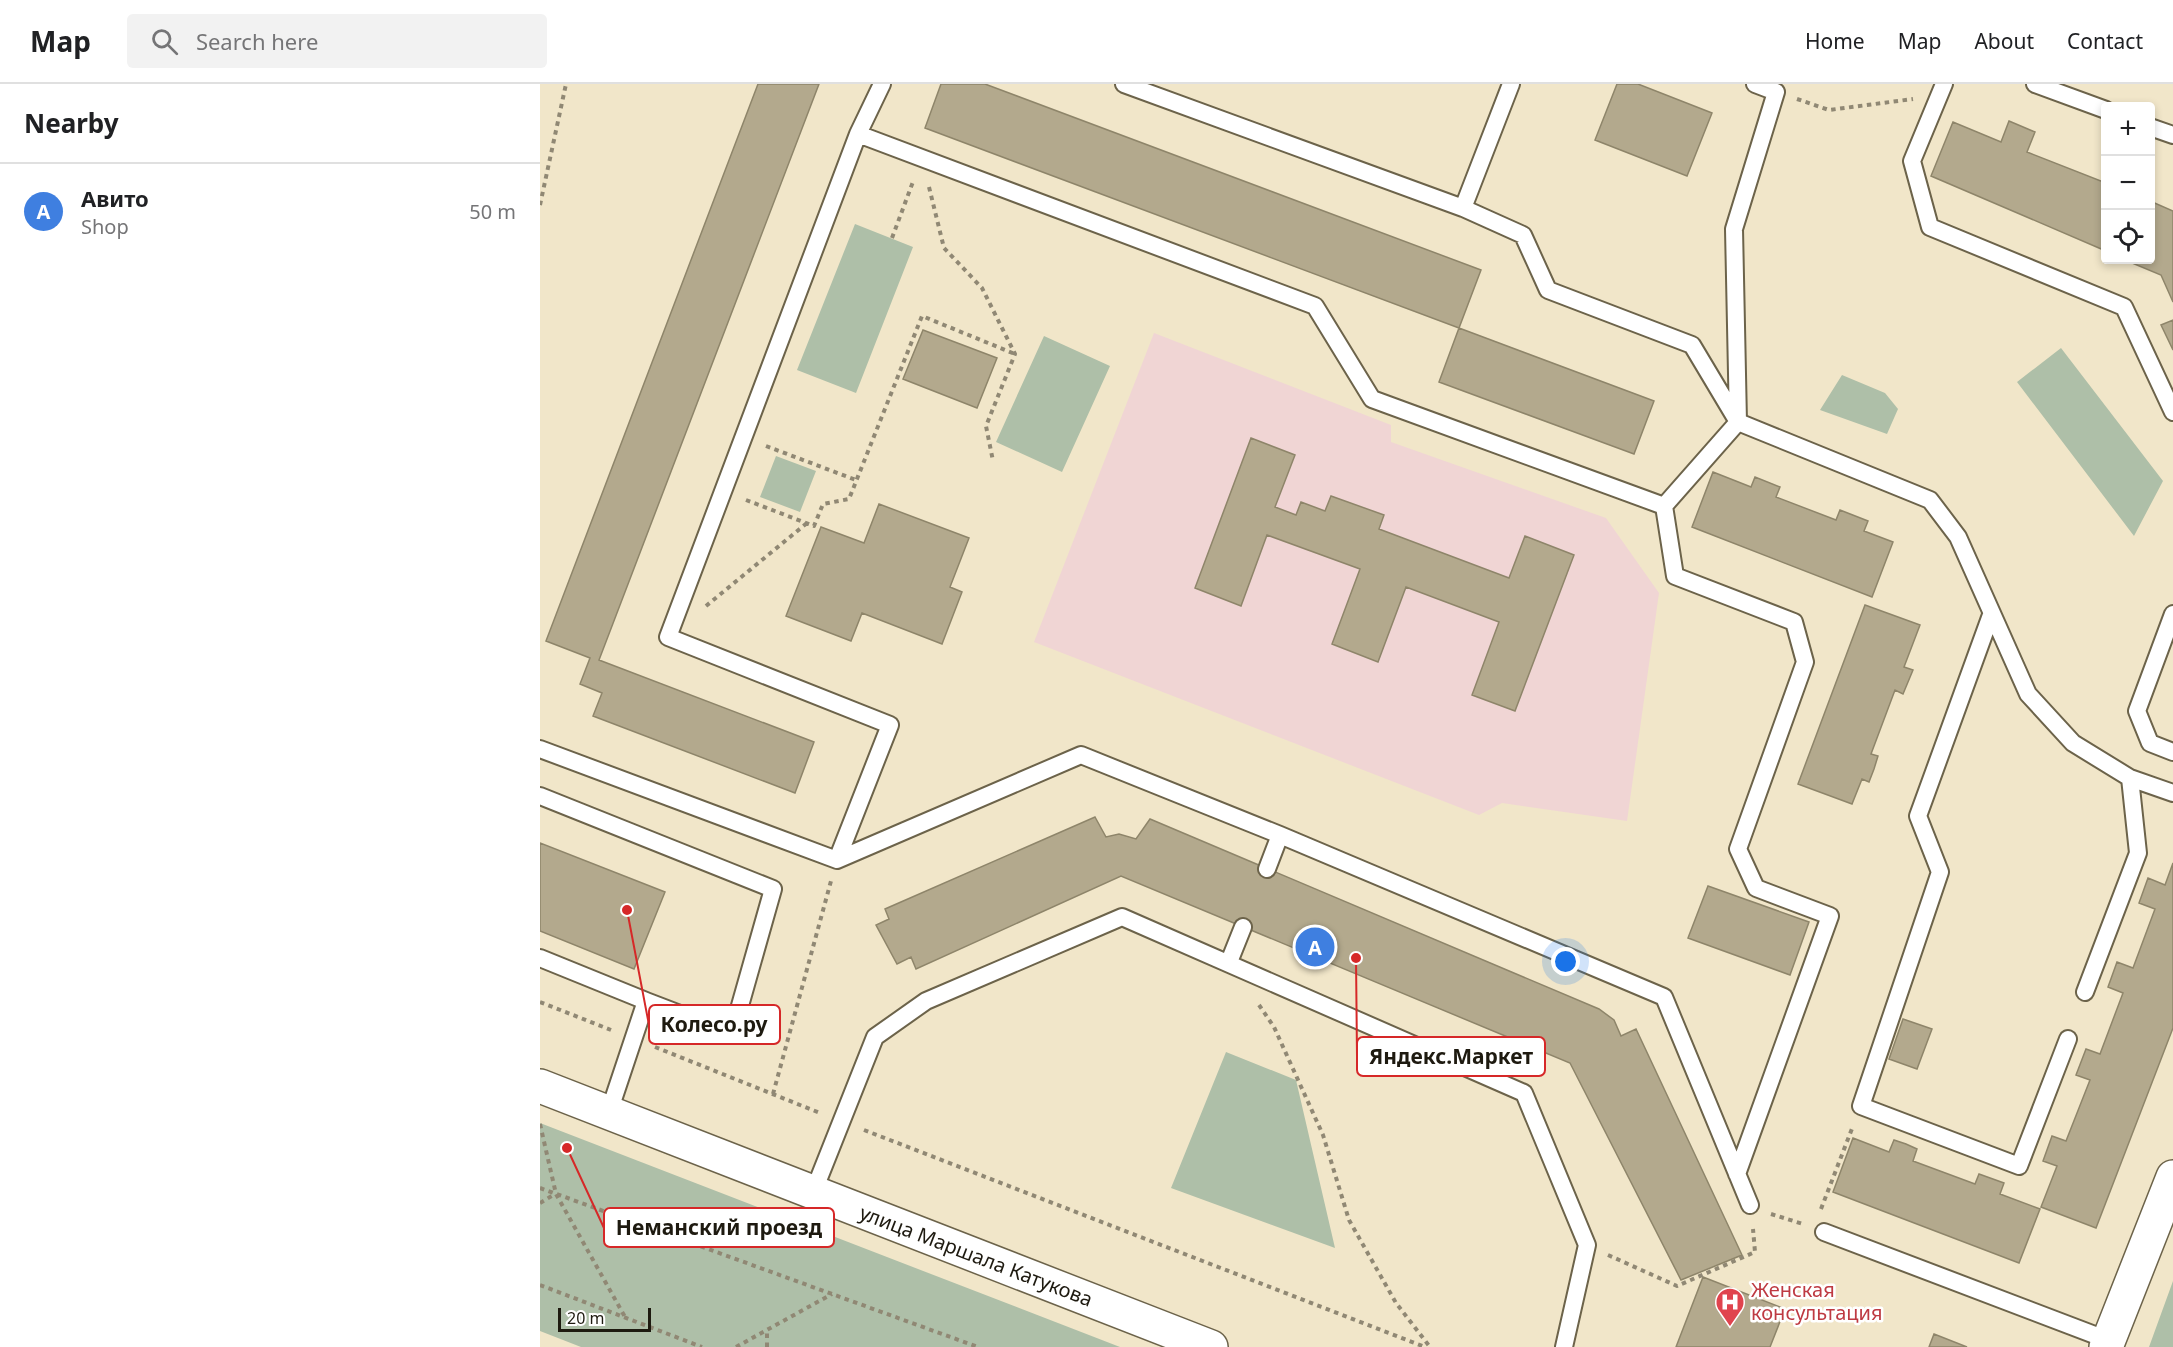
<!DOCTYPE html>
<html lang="en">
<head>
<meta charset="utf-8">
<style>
	:root { --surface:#fff; --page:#f2f2f2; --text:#202124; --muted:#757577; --line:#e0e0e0; --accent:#0b8043 }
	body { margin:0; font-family:"Noto Sans",sans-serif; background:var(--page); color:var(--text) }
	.controls { position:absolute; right:18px; top:18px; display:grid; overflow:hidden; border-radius:6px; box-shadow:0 3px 9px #0003 }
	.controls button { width:54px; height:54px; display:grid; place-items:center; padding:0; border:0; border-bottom:2px solid var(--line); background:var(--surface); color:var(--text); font:30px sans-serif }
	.scale { position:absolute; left:18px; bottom:15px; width:93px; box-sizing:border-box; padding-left:6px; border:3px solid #1e1a10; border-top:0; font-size:16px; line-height:21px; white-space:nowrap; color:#1e1a10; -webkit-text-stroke:4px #fff; paint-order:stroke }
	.you { position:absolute; left:1026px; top:878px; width:21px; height:21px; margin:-15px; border:4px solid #fff; border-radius:50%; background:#1a73e8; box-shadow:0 0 0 9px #1a73e833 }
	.badge { display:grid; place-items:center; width:39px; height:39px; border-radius:50%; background:var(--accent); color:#fff; font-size:20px; font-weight:700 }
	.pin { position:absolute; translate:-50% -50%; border:3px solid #fff; box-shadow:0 2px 6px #0006 }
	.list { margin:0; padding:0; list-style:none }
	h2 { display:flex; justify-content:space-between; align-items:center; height:78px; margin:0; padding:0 24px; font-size:26px }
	h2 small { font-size:20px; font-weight:400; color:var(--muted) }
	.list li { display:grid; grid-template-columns:39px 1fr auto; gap:18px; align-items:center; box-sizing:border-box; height:96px; padding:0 24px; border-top:2px solid var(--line) }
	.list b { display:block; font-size:22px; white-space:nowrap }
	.list p { margin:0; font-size:20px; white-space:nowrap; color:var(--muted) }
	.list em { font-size:20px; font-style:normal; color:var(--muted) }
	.icon { flex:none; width:33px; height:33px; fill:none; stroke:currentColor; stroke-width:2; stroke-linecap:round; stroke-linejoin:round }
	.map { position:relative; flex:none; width:1633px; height:1263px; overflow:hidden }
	header { display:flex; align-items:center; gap:36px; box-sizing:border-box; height:84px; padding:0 30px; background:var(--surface); border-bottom:2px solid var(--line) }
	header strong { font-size:28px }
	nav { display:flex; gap:33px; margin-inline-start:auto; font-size:21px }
	.search { width:420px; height:54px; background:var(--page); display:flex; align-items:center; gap:15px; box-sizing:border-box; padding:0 21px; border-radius:6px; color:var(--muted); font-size:22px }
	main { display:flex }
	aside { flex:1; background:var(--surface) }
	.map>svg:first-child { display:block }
	.education { fill:#f0d5d4 }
	.green { fill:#aebfa8 }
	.building { fill:#b3a98d; stroke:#8e856a; stroke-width:1.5 }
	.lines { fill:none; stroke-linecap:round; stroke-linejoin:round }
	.lane-casing { stroke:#6c634a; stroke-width:20 }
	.secondary-casing { stroke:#6c634a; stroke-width:36 }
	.path { stroke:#908874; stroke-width:4; stroke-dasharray:4.5 4.5; stroke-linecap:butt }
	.lane { stroke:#fff; stroke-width:16 }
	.secondary { stroke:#fff; stroke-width:33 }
	.labels { text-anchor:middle; stroke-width:5; stroke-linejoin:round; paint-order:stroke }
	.street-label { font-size:20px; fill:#1e1a10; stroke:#fff }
	.health-label { font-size:20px; fill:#be3a42; stroke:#fff; text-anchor:start }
	.leader { fill:none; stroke:#d62828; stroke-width:2 }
	.callout-dot { fill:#d62828; stroke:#fff; stroke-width:2 }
	.callout { fill:#fff; stroke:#d62828; stroke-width:2 }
	.callout-label { font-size:21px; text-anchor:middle; font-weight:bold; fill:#1e1a10 }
</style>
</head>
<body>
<header>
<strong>Map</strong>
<div class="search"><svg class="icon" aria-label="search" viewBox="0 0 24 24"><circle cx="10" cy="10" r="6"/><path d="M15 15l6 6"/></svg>Search here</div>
<nav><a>Home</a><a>Map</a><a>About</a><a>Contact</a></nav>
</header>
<main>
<aside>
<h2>Nearby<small></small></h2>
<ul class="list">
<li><span class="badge" style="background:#3f7fe0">A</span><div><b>Авито</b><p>Shop</p></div><em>50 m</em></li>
</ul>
</aside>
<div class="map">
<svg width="1633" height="1263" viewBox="0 0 1633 1263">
	<rect width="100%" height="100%" fill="#f1e6c9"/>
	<path class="education" d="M614,249l237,92v17l215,76 53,75 -32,228 -125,-18 -23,12 -445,-173z"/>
	<path class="green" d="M315,140l58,23 -57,146 -59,-23z
		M504,252l66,30 -48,106 -66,-30z
		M1521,264l102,133 -29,55 -117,-154z
		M1302,291l43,18 13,16 -11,25 -67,-24z
		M236,372l40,15 -16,41 -40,-15z
		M686,968l70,28 39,168 -164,-60z
		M0,1039l580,224h-539l-41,-16z
		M1633,1197v66h-24z"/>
	<path class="building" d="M218,0h61l-220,576 215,82 -19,51 -202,-77 9,-23 -22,-9 10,-26 -44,-17z
		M401,0h44l496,186 -22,58 -534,-200z
		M1077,0h21l74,29 -25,63 -92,-36z
		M1469,37l26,11 -8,20 79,31v68l-175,-75 22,-54 48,20z
		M1610,117l23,10v91l-12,-27 -36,-15h25z
		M1633,236v30l-12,-25z
		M919,244l195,73 -20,53 -195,-72z
		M383,246l74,28 -20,50 -74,-29z
		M711,354l44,17 -20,52 21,8 5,-13 24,9 6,-15 53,19 -5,14 130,49 16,-42 49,19 -59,156 -43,-16 27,-73 -93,-35 -28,75 -46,-18 28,-75 -93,-34 -26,71 -46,-18z
		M1173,388l38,15 4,-10 25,10 -4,10 60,23 4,-10 28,11 -4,10 29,11 -21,55 -180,-70z
		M339,420l90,34 -19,49 12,5 -20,52 -80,-31 -11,28 -65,-25 35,-89 43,16z
		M1325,521l55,20 -16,42 9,3 -10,24 -8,-4 -24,64 7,2 -4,13 -5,13 -7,-3 -10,25 -54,-20z
		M555,733l11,20 13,-3 17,5 14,-20 449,190 15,11 7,16 15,-7 106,226 -61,25 -111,-217 -449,-187 -205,93 -5,-12 -14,7 -21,-39 13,-6 -4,-10z
		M0,759l125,49 -31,77 -94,-38z
		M1633,779v165l-77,200 -55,-21 16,-41 -14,-5 9,-25 14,5 24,-61 -14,-5 10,-26 14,5 23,-61 -15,-6 9,-25 16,6 22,-59 -16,-6 9,-25 17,7z
		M1168,802l101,36 -19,53 -102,-37z
		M1363,935l29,10 -15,40 -28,-10z
		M1313,1054l36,14 5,-12 12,4 11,5 -4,12 62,23 4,-10 25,9 -4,11 40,15 -21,54 -186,-71z
		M1163,1193l82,32 -15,38h-94z
		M1394,1250l33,13h-38z"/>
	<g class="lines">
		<g class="lane-casing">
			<path id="lane" d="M584,0l339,124 60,27 25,55 144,55 46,77 -74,84
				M1215,0l21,8 -42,137 4,193 192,78 28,37 70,157 45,49 57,35 8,75 -53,139
				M1404,0l-32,77 18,66 194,80 49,105
				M1495,0l71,26
				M1610,43l23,8
				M318,50l457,172 57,93 292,107 11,70 119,46 11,40 -67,187 18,39 74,28 -93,258
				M923,124l48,-124
				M1633,530l-36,97 13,32 23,9
				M1451,531l-73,201 22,56 -79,234 158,60 49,-127
				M0,665l297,111 244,-105 199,80 384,162 86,208
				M1590,694l43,15
				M0,712l233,93 -41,145 -86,-33
				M297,776l53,-135 -222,-88 190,-503 24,-50
				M727,785l13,-34
				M0,874l106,43 -37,111
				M689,878l14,-35
				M273,1109l62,-156 51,-36 196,-84 402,176 63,152 -23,102
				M1284,1148l284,108"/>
		</g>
		<g class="secondary-casing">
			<path id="secondary" d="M0,1002l671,261
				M1566,1263l67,-170"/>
		</g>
		<path class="path" d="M1257,15l32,11 84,-11
			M389,103l15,61 38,40 33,66 -29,72 7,35
			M0,121l26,-121
			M352,154l22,-59
			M226,362l90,34
			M206,416l68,26 9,-22 26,-5 73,-183 93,38
			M166,522l101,-83
			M0,918l71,28
			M719,921l15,22 49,108 26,85 47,83 34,44
			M115,963l165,66
			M233,1010l58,-213
			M0,1040l16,70 69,123
			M324,1046l561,217
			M0,1104l438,159
			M0,1119l15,-9
			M1281,1125l32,-83
			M1231,1130l32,10
			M1068,1171l69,31 78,-34 -2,-23
			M0,1201l162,62
			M196,1263l96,-53
			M227,1263v-17"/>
		<use href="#lane" class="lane"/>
		<use href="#secondary" class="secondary"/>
	</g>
	<defs>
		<g id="hospital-pin" transform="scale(1.5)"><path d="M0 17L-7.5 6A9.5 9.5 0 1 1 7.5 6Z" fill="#e0444e" stroke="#fff"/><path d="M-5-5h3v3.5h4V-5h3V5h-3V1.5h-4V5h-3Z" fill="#fff"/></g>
	</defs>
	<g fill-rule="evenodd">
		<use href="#hospital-pin" x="1190" y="1218"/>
	</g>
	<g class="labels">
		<g class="street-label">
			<text transform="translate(436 1172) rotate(21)" y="7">улица Маршала Катукова</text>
		</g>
		<g class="health-label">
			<text x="1211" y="1213">Женская<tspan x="1211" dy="23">консультация</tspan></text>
		</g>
	</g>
	<path class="leader" d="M87 826L109 941M816 874L817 972M27 1064L64 1144"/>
	<g class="callout-dot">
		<circle cx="87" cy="826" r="6"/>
		<circle cx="816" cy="874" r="6"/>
		<circle cx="27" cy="1064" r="6"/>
	</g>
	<g class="callout">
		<rect x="109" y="921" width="131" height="39" rx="6"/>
		<rect x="817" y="953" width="188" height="39" rx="6"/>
		<rect x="64" y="1124" width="230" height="39" rx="6"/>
	</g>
	<g class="callout-label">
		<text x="174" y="948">Колесо.ру</text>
		<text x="911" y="980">Яндекс.Маркет</text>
		<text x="179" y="1151">Неманский проезд</text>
	</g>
</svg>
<div class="controls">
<button>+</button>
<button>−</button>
<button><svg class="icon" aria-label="locate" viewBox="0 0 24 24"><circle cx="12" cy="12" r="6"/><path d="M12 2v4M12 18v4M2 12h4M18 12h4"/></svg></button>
</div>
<div class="scale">20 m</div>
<div class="you"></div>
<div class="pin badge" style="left:775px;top:863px;background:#3f7fe0">A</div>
</div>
</main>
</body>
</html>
